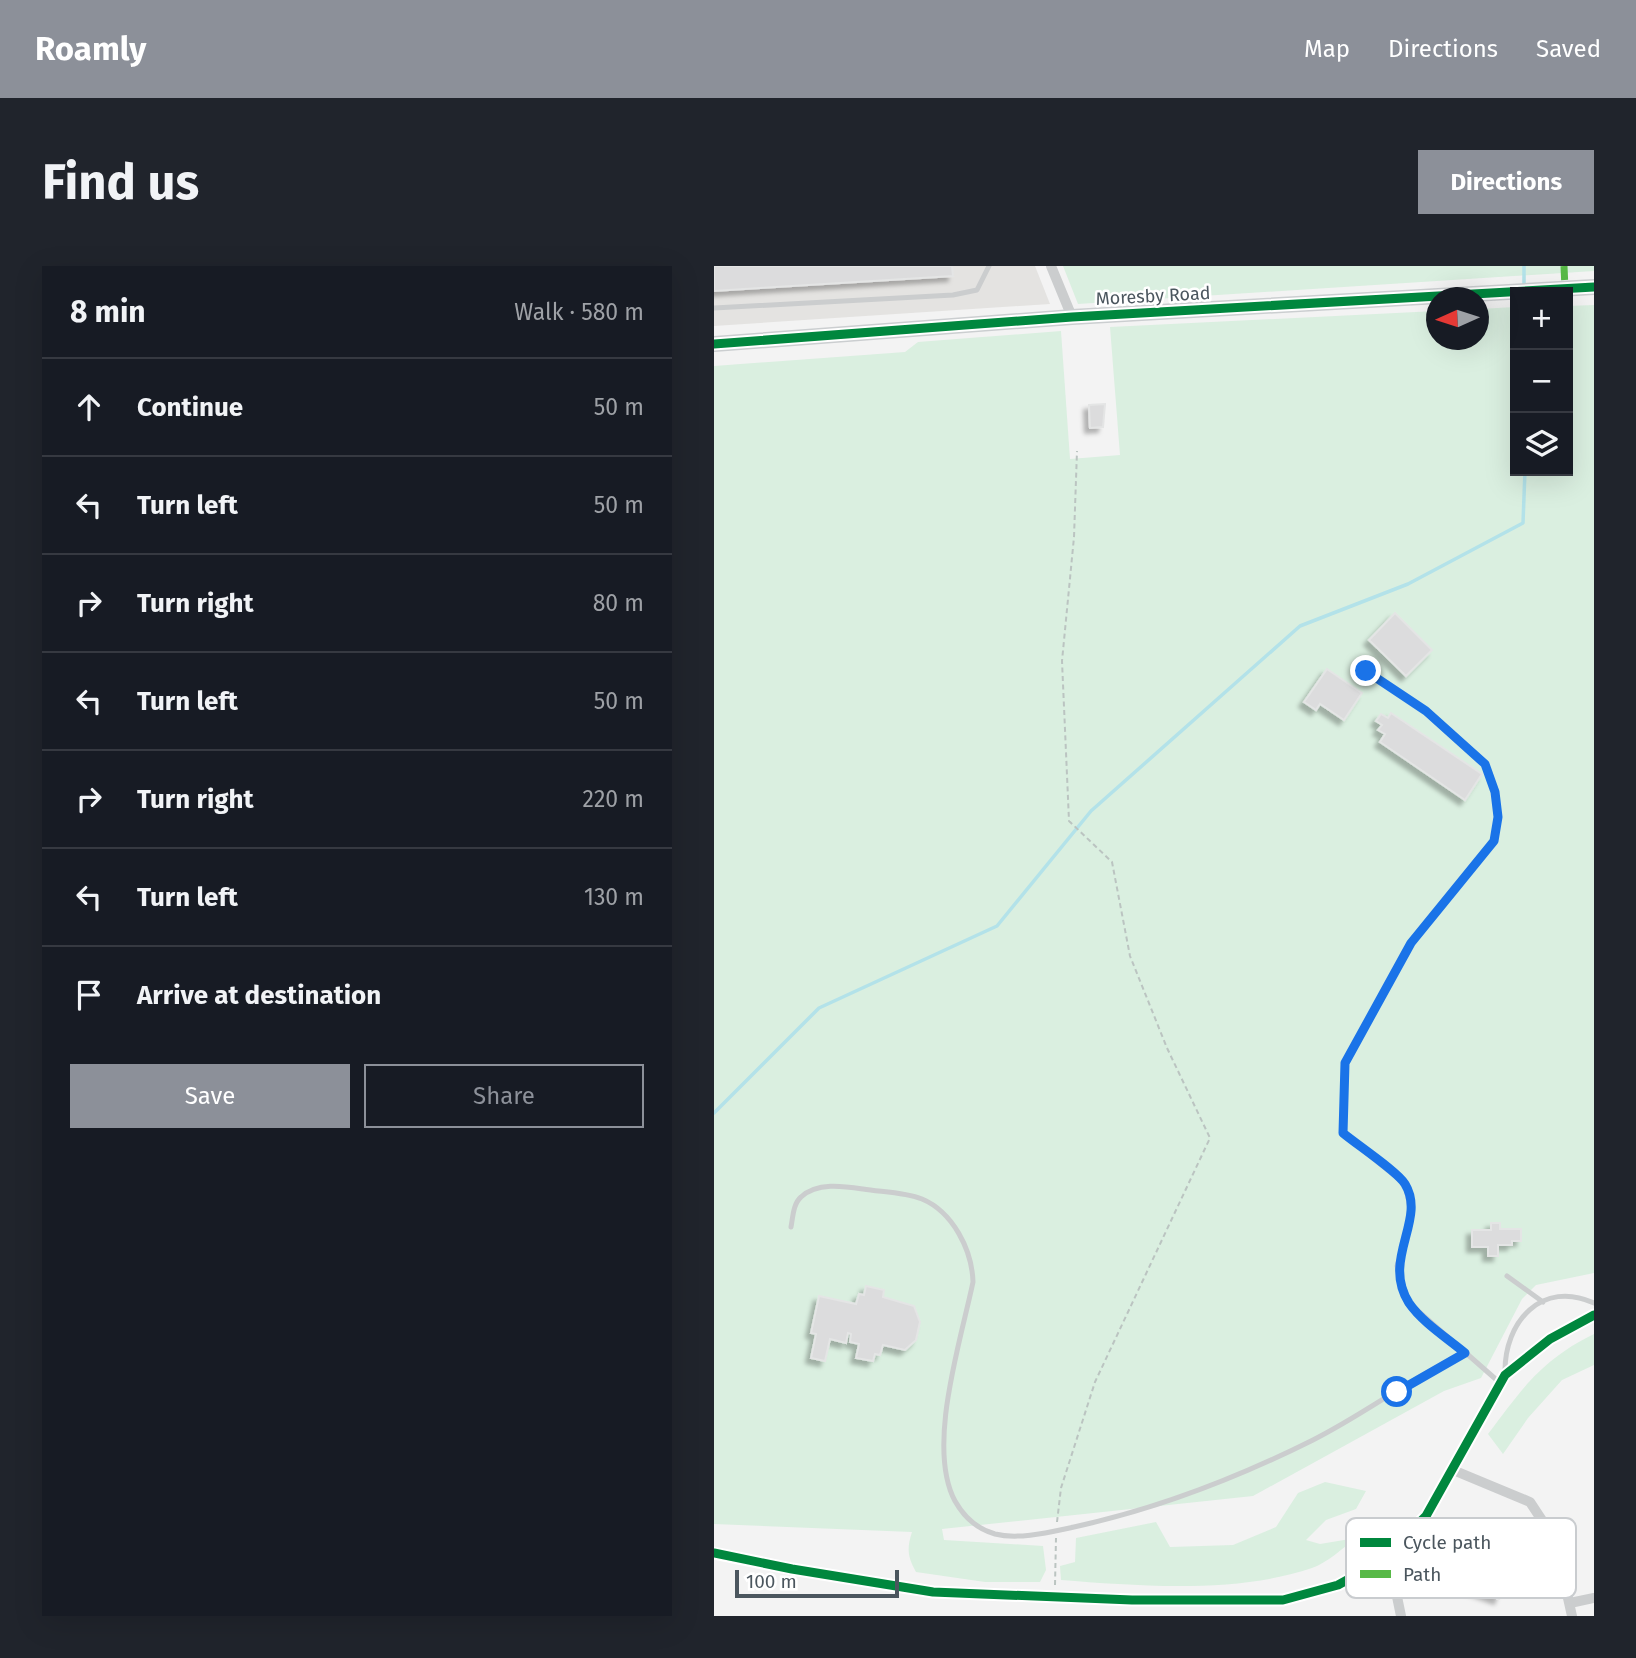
<!DOCTYPE html>
<html lang="en">
<head>
<meta charset="utf-8">
<style>
	:root { --surface:#171b24; --page:#20242c; --text:#f1f3f6; --muted:#9ea1a6; --line:#363941; --accent:#8c9099 }
	body { margin:0; font-family:"Fira Sans",sans-serif; background:var(--page); color:var(--text) }
	.controls { position:absolute; right:21px; top:21px; display:grid; overflow:hidden; border-radius:0px; box-shadow:0 7px 28px #0002 }
	.controls button { width:63px; height:63px; display:grid; place-items:center; padding:0; border:0; border-bottom:2px solid var(--line); background:var(--surface); color:var(--text); font:35px sans-serif }
	.compass { position:absolute; left:712px; top:21px; width:63px; height:63px; border-radius:50%; background:var(--surface); box-shadow:0 7px 28px #0002; rotate:267deg }
	.scale { position:absolute; left:21px; bottom:18px; width:164px; box-sizing:border-box; padding-left:7px; border:4px solid #4b565e; border-top:0; font-size:19px; line-height:24px; white-space:nowrap; color:#4b565e; -webkit-text-stroke:5px #fff; paint-order:stroke }
	.stop { position:absolute; width:21px; height:21px; margin:-16px; border:5px solid #1a73e8; border-radius:50%; background:#fff }
	.stop.end { background:#1a73e8; border-color:#fff; box-shadow:0 2px 7px #0008 }
	.list { margin:0; padding:0; list-style:none }
	h2 { display:flex; justify-content:space-between; align-items:center; height:91px; margin:0; padding:0 28px; font-size:30px }
	h2 small { font-size:23px; font-weight:400; color:var(--muted) }
	.list li { display:grid; grid-template-columns:46px 1fr auto; gap:21px; align-items:center; box-sizing:border-box; height:98px; padding:0 28px; border-top:2px solid var(--line) }
	.list b { display:block; font-size:26px; white-space:nowrap }
	.list em { font-size:23px; font-style:normal; color:var(--muted) }
	.actions { display:flex; gap:14px; padding:21px 28px }
	.actions a { flex:1; padding:16px 0; border:2px solid var(--accent); border-radius:0px; text-align:center; font-size:24px; color:var(--accent) }
	.actions .main { background:var(--accent); color:#fff }
	.icon { flex:none; width:38px; height:38px; fill:none; stroke:currentColor; stroke-width:2; stroke-linecap:round; stroke-linejoin:round }
	.map { position:relative; flex:none; width:880px; height:1350px; overflow:hidden; border-radius:0px }
	header { display:flex; align-items:center; gap:42px; box-sizing:border-box; height:98px; padding:0 35px; background:var(--accent); color:#fff }
	header strong { font-size:33px }
	nav { display:flex; gap:38px; margin-inline-start:auto; font-size:24px }
	.intro { display:flex; align-items:center; justify-content:space-between; box-sizing:border-box; height:168px; padding:0 42px }
	h1 { margin:0; font-size:49px }
	.button { padding:18px 32px; border-radius:0px; background:var(--accent); color:#fff; font-size:24px; font-weight:700 }
	main { display:flex; gap:42px; padding:0 42px }
	aside { flex:1; background:var(--surface); border-radius:0px; box-shadow:0 7px 28px #0002 }
	.map>svg:first-child { display:block }
	.commercial { fill:#e4e3e1 }
	.green { fill:#daefe0 }
	.lines { fill:none; stroke-linecap:round; stroke-linejoin:round }
	.stream { stroke:#b3e2e9; stroke-width:3.5 }
	.building { fill:#dcdcdd; stroke:#e4e5e5; stroke-width:2; filter:url(#shadow) }
	.path { stroke:#bbc4c1; stroke-width:2; stroke-dasharray:5 3.5; stroke-linecap:butt }
	.lane { stroke:#cbcdce; stroke-width:5 }
	.street { stroke:#cbcdce; stroke-width:10 }
	.secondary { stroke:#cbced0; stroke-width:16 }
	.quiet { stroke:#58b947; stroke-width:7; stroke-dasharray:14 7; stroke-linecap:butt }
	.cycleway-casing { stroke:#fff; stroke-width:13 }
	.cycleway { stroke:#00873e; stroke-width:9 }
	.route { stroke:#1a73e8; stroke-width:9 }
	.labels { text-anchor:middle; stroke-width:5; stroke-linejoin:round; paint-order:stroke }
	.street-label { font-size:18px; fill:#4b565e; stroke:#fff }
	.key { fill:#fff; stroke:#c9cccf; stroke-width:2 }
	.key-label { font-size:19px; fill:#4b565e }
</style>
</head>
<body>
<header>
<strong>Roamly</strong>
<nav><a>Map</a><a>Directions</a><a>Saved</a></nav>
</header>
<div class="intro"><h1>Find us</h1><a class="button">Directions</a></div>
<main>
<aside>
<h2>8 min<small>Walk · 580 m</small></h2>
<ul class="list">
<li><svg class="icon" aria-label="ahead" viewBox="0 0 24 24"><path d="M12 20V5M6 11l6-6 6 6"/></svg><div><b>Continue</b></div><em>50 m</em></li>
<li><svg class="icon" aria-label="left" viewBox="0 0 24 24"><path d="M17 20v-9H6M10 6l-5 5 5 5"/></svg><div><b>Turn left</b></div><em>50 m</em></li>
<li><svg class="icon" aria-label="right" viewBox="0 0 24 24"><path d="M7 20v-9h11M14 6l5 5-5 5"/></svg><div><b>Turn right</b></div><em>80 m</em></li>
<li><svg class="icon" aria-label="left" viewBox="0 0 24 24"><path d="M17 20v-9H6M10 6l-5 5 5 5"/></svg><div><b>Turn left</b></div><em>50 m</em></li>
<li><svg class="icon" aria-label="right" viewBox="0 0 24 24"><path d="M7 20v-9h11M14 6l5 5-5 5"/></svg><div><b>Turn right</b></div><em>220 m</em></li>
<li><svg class="icon" aria-label="left" viewBox="0 0 24 24"><path d="M17 20v-9H6M10 6l-5 5 5 5"/></svg><div><b>Turn left</b></div><em>130 m</em></li>
<li><svg class="icon" aria-label="arrive" viewBox="0 0 24 24"><path d="M6 21V4h12l-3 4 3 4H6"/></svg><div><b>Arrive at destination</b></div></li>
</ul>
<div class="actions"><a class="main">Save</a><a>Share</a></div>
</aside>
<div class="map">
<svg width="880" height="1350" viewBox="0 0 880 1350">
	<defs>
		<filter id="shadow"><feDropShadow dx="-5" dy="5" stdDeviation="2" flood-color="#0004"/></filter>
	</defs>
	<rect width="100%" height="100%" fill="#f3f3f3"/>
	<path class="commercial" d="M0,0h321l15,38 -336,22z"/>
	<path class="green" d="M349,0h531v5l-516,33z
		M880,39v968l-58,12 -14,14 -41,79 -37,13 -191,105 -311,33 2,11 99,6 3,24 -6,12h-55l-69,-10c-9,-16 -9,-24 -4,-40l-198,-8v-1158l191,-14 13,-10 143,-11 9,128 50,-4 -10,-128 326,-16v29h42l1,-31 36,-2v164h53v-165z
		M880,1068v31l-32,15 -34,38 -25,36 -15,-20c34,-45 53,-74 106,-100z
		M611,1216l41,9 -10,18 -30,11 -20,20 14,4 36,-6c-13,10 -29,25 -44,30 -76,26 -173,18 -251,12l-1,-14 15,-4 1,-24 80,-16 14,25 63,-2 43,-18 22,-34z"/>
	<g class="lines">
		<path class="stream" d="M810,0v21
			M0,847l105,-105 178,-82 94,-115 209,-185 108,-42 115,-61 2,-52"/>
	</g>
	<path class="building" d="M0,0h238l1,10 -239,15z
		M391,138l-2,23 -13,1 -1,-23z
		M681,347l37,37 -26,26 -37,-36z
		M613,403l35,24 -18,27 -24,-16 -4,6 -12,-8z
		M677,447l91,61 -17,26 -85,-58 5,-8 -7,-4 4,-5 -6,-4 5,-7 7,4z
		M777,957h9v6h21v12h-9v4h-14v11h-10v-9h-16v-17h19z
		M152,1020l18,4 -1,7 31,9 6,16 -4,18 -11,10 -22,-5 -3,10 -5,-1 -2,7 -17,-3 3,-14 -9,-2 1,-8 -3,-1 -2,10 -16,-4 -5,22 -14,-3 5,-24 -5,-1 8,-37 37,8 3,-10 5,1z
		M749,1255l26,10 -12,33 31,11 -9,24 -57,-20 8,-22 -7,-3 4,-12 8,2z"/>
	<g class="lines">
		<path class="path" d="M343,1256l4,-34 34,-106 115,-244 -43,-90 -37,-92 -18,-94 -43,-41 -7,-160 12,-124 3,-86
			M341,1319l1,-47"/>
		<path class="lane" d="M0,42l239,-13 24,-5 12,-24
			M652,405l60,40 59,53 10,28 3,25 -4,24 -83,102 -66,120 -2,71 62,50 5,23 -2,25 -11,34 12,37 90,79
			M77,961c2,-10 2,-23 10,-30 16,-15 42,-11 62,-8 18,3 41,3 59,10 31,13 50,51 51,83 -12,58 -47,165 -18,219 9,16 22,28 40,33 24,6 55,-2 79,-7 83,-18 163,-49 239,-87 52,-26 99,-63 152,-87
			M793,1010l36,26
			M791,1107c-1,-51 37,-94 89,-70"/>
		<path class="street" d="M337,0l21,51
			M739,1204l77,32 25,38 17,76
			M0,1287l78,16 141,23 199,8h151l55,-15 40,-22 48,-47 79,-141 45,-36 44,-24
			M664,1297l17,24 6,29
			M856,1337l24,-5"/>
		<path class="secondary" d="M0,78l358,-27 522,-30"/>
		<path class="quiet" d="M850,0l1,23"/>
		<g class="cycleway-casing">
			<path id="cycleway" d="M0,78l358,-27 522,-30
				M0,1287l78,16 141,23 199,8h151l55,-15 40,-22 48,-47 79,-141 45,-36 44,-24"/>
		</g>
		<use href="#cycleway" class="cycleway"/>
	</g>
	<g class="lines">
		<path class="route" d="M652,405l60,40 59,53 10,28 3,25 -4,24 -83,102 -66,120 -2,70c13,11 55,39 62,51 22,36 -24,75 4,119 13,19 38,35 56,50l-68,39"/>
	</g>
	<g class="labels">
		<g class="street-label">
			<text transform="translate(439 30) rotate(-3)" y="6">Moresby Road</text>
		</g>
	</g>
	<rect x="632" y="1252" width="230" height="80" rx="10" class="key"/>
	<rect x="646" y="1272" width="31" height="9" fill="#00873e"/>
	<rect x="646" y="1304" width="31" height="8" fill="#58b947"/>
	<g class="key-label">
		<text x="689" y="1283">Cycle path</text>
		<text x="689" y="1315">Path</text>
	</g>
</svg>
<div class="controls">
<button>+</button>
<button>−</button>
<button><svg class="icon" aria-label="layers" viewBox="0 0 24 24"><path d="M12 4l9 5-9 5-9-5zM3 14l9 5 9-5"/></svg></button>
</div>
<svg class="compass" viewBox="-18 -18 36 36"><path d="M0-13l5 13h-10z" fill="#e53935"/><path d="M0 13l5-13h-10z" fill="#9ea1a6"/></svg>
<div class="scale">100 m</div>
<div class="stop" style="left:683px;top:1126px"></div>
<div class="stop end" style="left:652px;top:405px"></div>
</div>
</main>
</body>
</html>
